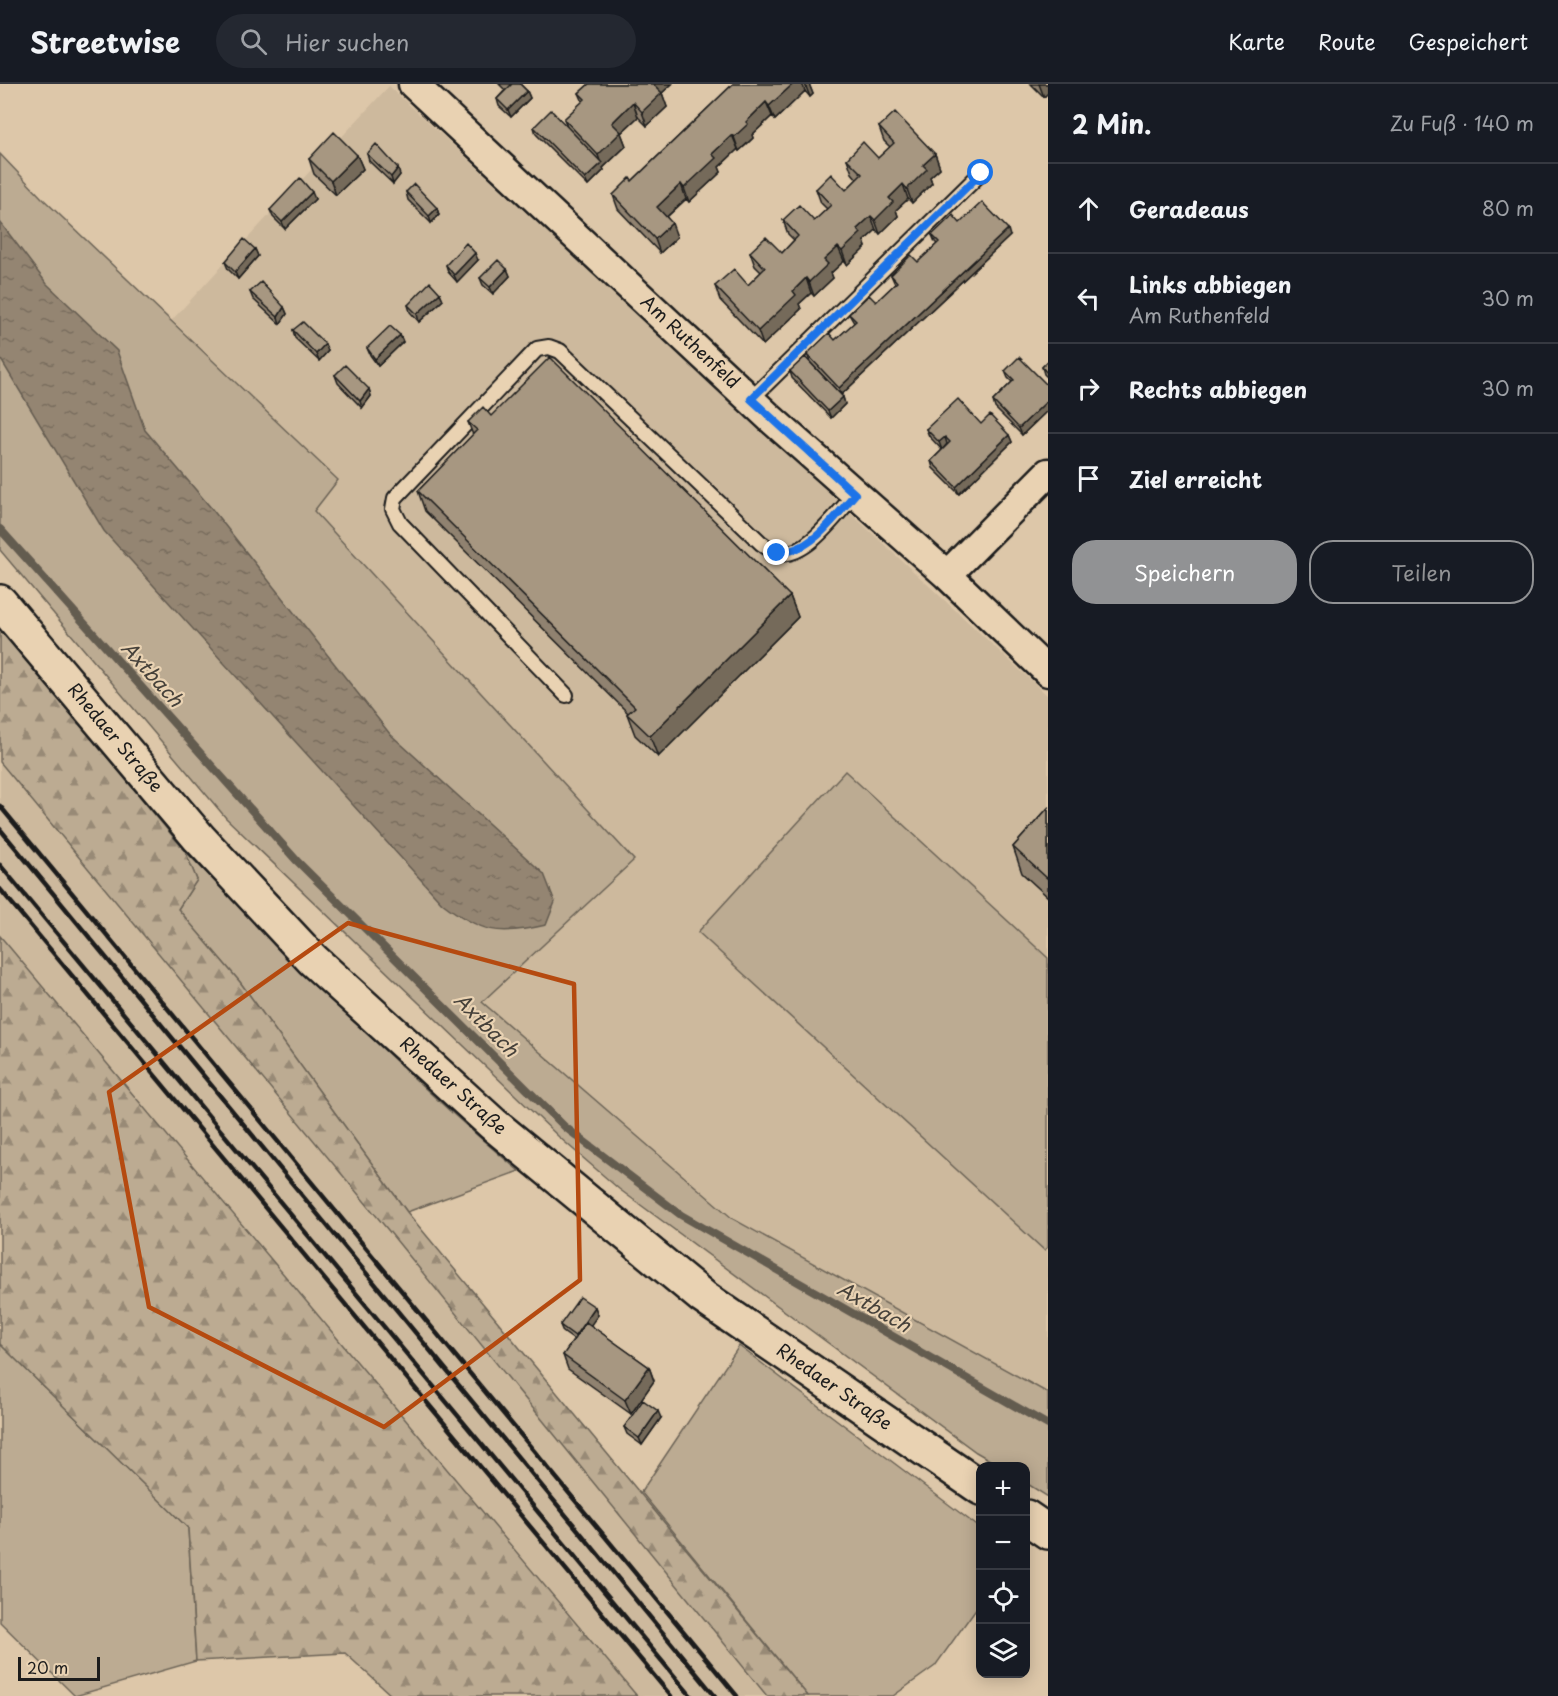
<!DOCTYPE html>
<html lang="de">
<head>
<meta charset="utf-8">
<style>
	:root { --surface:#171b24; --page:#242831; --text:#f1f3f6; --muted:#9ea1a6; --line:#363941; --accent:#919294 }
	body { margin:0; font-family:"Playpen Sans",sans-serif; background:var(--page); color:var(--text) }
	.controls { position:absolute; right:18px; bottom:18px; display:grid; overflow:hidden; border-radius:12px; box-shadow:0 3px 15px #0003 }
	.controls button { width:54px; height:54px; display:grid; place-items:center; padding:0; border:0; border-bottom:2px solid var(--line); background:var(--surface); color:var(--text); font:30px sans-serif }
	.scale { position:absolute; left:18px; bottom:15px; width:82px; box-sizing:border-box; padding-left:6px; border:3px solid #1c1c1c; border-top:0; font-size:16px; line-height:21px; white-space:nowrap; color:#1c1c1c; -webkit-text-stroke:4px #e9d2b2; paint-order:stroke }
	.stop { position:absolute; width:18px; height:18px; margin:-14px; border:4px solid #1a73e8; border-radius:50%; background:#fff }
	.stop.end { background:#1a73e8; border-color:#fff; box-shadow:0 2px 6px #0008 }
	.list { margin:0; padding:0; list-style:none }
	h2 { display:flex; justify-content:space-between; align-items:center; height:78px; margin:0; padding:0 24px; font-size:26px }
	h2 small { font-size:20px; font-weight:400; color:var(--muted) }
	.list li { display:grid; grid-template-columns:39px 1fr auto; gap:18px; align-items:center; box-sizing:border-box; height:90px; padding:0 24px; border-top:2px solid var(--line) }
	.list b { display:block; font-size:22px; white-space:nowrap }
	.list p { margin:0; font-size:20px; white-space:nowrap; color:var(--muted) }
	.list em { font-size:20px; font-style:normal; color:var(--muted) }
	.actions { display:flex; gap:12px; padding:18px 24px }
	.actions a { flex:1; padding:14px 0; border:2px solid var(--accent); border-radius:24px; text-align:center; font-size:21px; color:var(--accent) }
	.actions .main { background:var(--accent); color:#fff }
	.icon { flex:none; width:33px; height:33px; fill:none; stroke:currentColor; stroke-width:2; stroke-linecap:round; stroke-linejoin:round }
	.map { position:relative; flex:none; width:1048px; height:1612px; overflow:hidden }
	header { display:flex; align-items:center; gap:36px; box-sizing:border-box; height:84px; padding:0 30px; background:var(--surface); border-bottom:2px solid var(--line) }
	header strong { font-size:28px }
	nav { display:flex; gap:33px; margin-inline-start:auto; font-size:21px }
	.search { width:420px; height:54px; background:var(--page); display:flex; align-items:center; gap:15px; box-sizing:border-box; padding:0 21px; border-radius:33px; color:var(--muted); font-size:22px }
	main { display:flex }
	aside { flex:1; background:var(--surface) }
	.map>svg:first-child { display:block }
	.built { fill:#cdb99d }
	.green { fill:#bcab92; stroke:#6c6457; stroke-width:1.5 }
	.forest { fill:url(#forest-firs); stroke:#6c6457; stroke-width:1.5 }
	.water { fill:url(#water-ripples); stroke:#645b50; stroke-width:1.5 }
	.lines { fill:none; stroke-linecap:round; stroke-linejoin:round }
	.stream { stroke:#645b50; stroke-width:8 }
	.lane-casing { stroke:#1c1c1c; stroke-width:18 }
	.street-casing { stroke:#1c1c1c; stroke-width:33 }
	.secondary-casing { stroke:#1c1c1c; stroke-width:38 }
	.lane { stroke:#e9d2b2; stroke-width:14 }
	.street { stroke:#e9d2b2; stroke-width:28 }
	.secondary { stroke:#e9d2b2; stroke-width:33 }
	.rail { stroke:#1c1c1c; stroke-width:4.5 }
	.wall { fill:#90826f; stroke:#1c1c1c; stroke-width:1.5 }
	.shaded-wall { fill:#756a5a; stroke:#1c1c1c; stroke-width:1.5 }
	.building { fill:#a79781; stroke:#1c1c1c; stroke-width:1.5 }
	.route { stroke:#1a73e8; stroke-width:8 }
	.marked { fill:none; stroke:#b54a10; stroke-width:4.5; stroke-linejoin:round }
	.labels { text-anchor:middle; stroke-width:4.5; stroke-linejoin:round; paint-order:stroke }
	.street-label { font-size:18px; fill:#1c1c1c; stroke:#e9d2b2 }
	.water-label { font-size:20px; font-style:italic; fill:#46413a; stroke:#e9d2b2 }
</style>
</head>
<body>
<header>
<strong>Streetwise</strong>
<div class="search"><svg class="icon" aria-label="search" viewBox="0 0 24 24"><circle cx="10" cy="10" r="6"/><path d="M15 15l6 6"/></svg>Hier suchen</div>
<nav><a>Karte</a><a>Route</a><a>Gespeichert</a></nav>
</header>
<main>
<div class="map">
<svg width="1048" height="1612" viewBox="0 0 1048 1612">
	<defs>
		<pattern id="forest-firs" width="22" height="20" patternUnits="userSpaceOnUse" patternTransform="scale(1.5)"><rect width="22" height="20" fill="#bcab92"/><path d="M5 1l3.5 6h-7zM16 11l3.5 6h-7z" fill="#988a76"/></pattern>
		<pattern id="water-ripples" width="26" height="14" patternUnits="userSpaceOnUse" patternTransform="scale(1.5)"><rect width="26" height="14" fill="#948572"/><path d="M2 4q2-2 4 0t4 0M15 11q2-2 4 0t4 0" fill="none" stroke="#786c5d"/></pattern>
	</defs>
	<rect width="100%" height="100%" fill="#ddc7a9"/>
	<filter id="ink" filterUnits="userSpaceOnUse"><feTurbulence type="fractalNoise" baseFrequency=".0167" numOctaves="2"/><feDisplacementMap in="SourceGraphic" scale="12" xChannelSelector="R" yChannelSelector="G"/><feConvolveMatrix kernelMatrix="1 2 1 2 8 2 1 2 1" color-interpolation-filters="sRGB"/></filter>
	<g filter="url(#ink)">
		<path class="built" d="M389,2l659,610v697l-315,-174 -251,-217 152,-142 -320,-349 24,-31 -166,-160z
			M0,678l388,468 379,466h-130l-637,-760z"/>
		<path class="green" d="M0,70l42,44 296,282 -24,31 320,349 -152,142 251,217 315,174v104l-22,-14v-17h-26l-24,-14 -357,-263 -60,-52 -333,-319 -226,-268z
			M845,687l203,187v289l-4,3 -346,-318z
			M185,767c108,109 216,222 334,320l-112,41 -167,-230 -62,-73 19,-29z
			M0,1260l188,184 8,133 -121,35 -75,-74z
			M739,1262l241,182v75l-45,63 -42,30h-85l-167,-204z"/>
		<path class="forest" d="M0,544l185,223 12,29 -19,29 62,73 167,230 401,484h-41l-379,-466 -388,-468z
			M0,852l6,7 631,753h-245l-47,-43 -149,8 -8,-133 -188,-184z"/>
		<path class="water" d="M0,138l47,62 70,67 28,79 67,79 178,225 154,140 11,28 -9,23c-47,11 -65,8 -104,-22l-338,-372 -104,-173z"/>
		<g class="lines">
			<path class="stream" d="M0,445l297,332 268,266 116,88 367,210"/>
			<g class="lane-casing">
				<path id="lane" d="M751,315l230,-226
					M566,611l-166,-172 -7,-14 2,-11 142,-149 12,-2 11,4 201,192c5,3 11,9 17,10 28,6 60,-41 77,-59"/>
			</g>
			<g class="street-casing">
				<path id="street" d="M413,0l357,334 177,157 101,97
					M947,491l101,-102"/>
			</g>
			<g class="secondary-casing">
				<path id="secondary" d="M0,518l199,236 114,122 180,164 210,173 278,191
					M1026,1433l22,15"/>
			</g>
			<use href="#lane" class="lane"/>
			<use href="#street" class="street"/>
			<use href="#secondary" class="secondary"/>
			<path class="rail" d="M0,722l737,890
				M0,745l715,867
				M0,781l691,831
				M0,805l671,807"/>
		</g>
		<path class="wall" d="M499,0h22v1l6,6 3,7 -19,19 -12,-11 -2,-7 8,-9z
			M589,0h83l-10,9 5,14 -20,19 -9,-9 -17,16 5,13 -23,22 1,2 -16,16 -52,-52 -2,-7h33l-3,-8 19,-17 -4,-9z
			M733,0h76l4,10 -3,3 -5,-6 -30,29 -3,-4 -20,19 1,3 -8,8 -6,5 -1,-2 -19,18 2,5 -32,30 -3,-3 -19,18 10,20 -17,16 -42,-44 -5,-14 19,-14z
			M1031,0h17v9l-4,4z
			M879,43l56,27 5,14 -10,9 2,6 -20,20 -4,-4 -12,11 2,6 -18,18 -4,-4 -12,11 2,6 -19,18 -3,-4 -13,12 2,5 -19,18 -3,-3 -12,11 2,5 -38,36 -43,-45 -5,-14 33,-1 13,-13 -6,-6 -5,-14 32,1 12,-13 -6,-6 -5,-14 31,1 13,-12 -6,-6 -5,-14 30,1 11,-11 -5,-6 -5,-14 31,-1 12,-11 -6,-6z
			M367,70l33,21 -7,9 -24,-23z
			M357,71l6,14 -27,26 -22,-21 -5,-15z
			M406,108l31,16 2,7 -8,8 -23,-23z
			M315,115l-30,30 -12,-12 -3,-7z
			M960,139l50,13 -169,159 -31,-33 -3,-8 28,-14 19,-17 -5,-9 27,-12 19,-18 -4,-9 27,-13 19,-18 -2,-2 -3,-7z
			M255,165l3,7 -20,23 -10,-10 -3,-7z
			M478,176l-21,22 -9,-10 -2,-7z
			M507,185l3,7 -17,18 -10,-9 -3,-7z
			M250,208l34,15 3,7 -7,10 -27,-25z
			M440,209l3,7 -24,22 -9,-10 -2,-7z
			M293,246l35,21 -9,10 -24,-23z
			M400,251l3,7 -25,24 -8,-11 -3,-7z
			M1048,277v17l-4,-4 -2,-7z
			M790,287l53,26 2,7 -14,14 -39,-40z
			M1005,287l43,15v24l-26,25 -27,-27 -2,-7 19,-19 -4,-4z
			M335,291l34,14 2,7 -9,12 -24,-25z
			M491,332l299,180 8,21 -140,140 -23,-22 -8,-21 1,-1 -203,-202 -7,-20 55,-56 -5,-13z
			M981,340l28,11 3,7 -53,52 -26,-26 -2,-7 17,-17 -6,6 -13,-14 -3,-7z
			M1048,724v89l-26,-24 -9,-26z
			M595,1223l3,8 -8,10 59,42 5,14 -23,33 -63,-45 -5,-14 11,-15 -11,-8 -3,-7z
			M661,1334l-19,27 -15,-11 -3,-7z"/>
		<path class="shaded-wall" d="M653,0h19l-10,9 5,14 -20,19 -5,-14z
			M793,0h9l3,7 -30,29 -6,-14z
			M805,0h4l4,10 -3,3z
			M1039,0h9v9l-4,4z
			M527,7l3,7 -19,19 -3,-7z
			M633,18l5,15 -17,16 5,13 -23,22 1,2 -16,16 -3,-7 16,-15 -3,-9 14,-32z
			M766,18l6,14 -20,19 1,3 -14,13 -5,-14 12,-15z
			M732,51l6,14 -19,18 2,5 -32,30 -5,-14 28,-34z
			M935,70l5,14 -10,9 2,6 -20,20 -5,-14 16,-24z
			M357,71l6,14 -27,26 -5,-14z
			M398,84l2,7 -7,9 -2,-7z
			M681,100l5,15 -24,22 -5,-14z
			M903,100l5,15 -12,11 2,6 -18,18 -5,-14 14,-22z
			M312,108l3,7 -30,30 -3,-7z
			M437,124l2,7 -8,8 -2,-7z
			M871,132l5,14 -12,11 2,6 -19,18 -5,-14 15,-22z
			M672,139l5,14 -17,16 -5,-14z
			M1008,145l2,7 -169,159 -2,-7z
			M838,163l6,14 -13,12 2,5 -19,18 -5,-14 15,-22z
			M255,165l3,7 -20,23 -3,-7z
			M475,169l3,7 -21,22 -3,-7z
			M507,185l3,7 -17,18 -3,-7z
			M806,194l5,15 -12,11 2,5 -38,36 -5,-14 35,-40z
			M440,209l3,7 -24,22 -2,-8z
			M284,223l3,7 -7,10 -2,-7z
			M400,251l3,7 -25,24 -3,-7z
			M325,260l3,7 -9,10 -3,-7z
			M369,305l2,7 -9,12 -2,-7z
			M843,313l2,7 -14,14 -3,-7z
			M1048,316v10l-26,25 -3,-7z
			M1009,351l3,7 -53,52 -3,-7z
			M945,353l2,7 -5,6 -3,-8z
			M790,512l8,21 -140,140 -8,-21z
			M595,1223l3,8 -20,28 -3,-7z
			M649,1283l5,14 -23,33 -6,-14z
			M658,1327l3,7 -19,27 -3,-7z"/>
		<path class="building" d="M512,0h8l7,7 -19,19 -11,-11z
			M589,0h64l9,9 -20,19 -9,-10 -21,21 9,9 -23,23 -34,-36 21,-20 -6,-6z
			M733,0h60l-24,22 -3,-4 -20,20 2,2 -14,13 -2,-2 -20,19 4,4 -32,30 -3,-4 -24,23 15,16 -17,16 -42,-44 17,-17 2,3z
			M551,26l51,53 -17,16 -51,-52z
			M895,28l40,42 -12,11 4,4 -20,20 -4,-5 -14,14 4,4 -18,18 -4,-4 -14,13 4,4 -19,18 -4,-4 -14,13 4,4 -19,18 -3,-4 -13,13 3,4 -38,36 -43,-45 19,-17 14,16 17,-17 -15,-16 16,-15 16,16 16,-17 -15,-16 16,-15 15,16 17,-16 -15,-16 15,-15 15,16 16,-16 -15,-15 16,-17 15,16 16,-15 -15,-16z
			M334,48l23,23 -26,26 -22,-22z
			M376,60l22,24 -7,9 -24,-23z
			M300,94l12,14 -30,30 -12,-12z
			M414,100l23,24 -8,8 -23,-24z
			M982,118l26,27 -169,159 -32,-34 22,-21 6,7 21,-19 -7,-7 20,-19 7,7 21,-20 -6,-7 20,-20 7,7 21,-20 -7,-7 21,-20 7,8z
			M244,155l11,10 -20,23 -10,-10z
			M466,159l9,10 -21,22 -8,-10z
			M498,176l9,9 -17,18 -10,-9z
			M261,198l23,25 -6,10 -28,-25z
			M430,198l10,11 -23,21 -9,-9z
			M303,238l22,22 -9,10 -23,-24z
			M390,242l10,9 -25,24 -8,-11z
			M550,273l240,239 -140,140 -23,-22 8,-7 -217,-216 59,-61 -9,-8 15,-15 8,9z
			M805,273l38,40 -15,14 -38,-40z
			M1019,273l29,29v14l-29,28 -26,-27 21,-21 -9,-9z
			M1048,277v13l-6,-7z
			M345,281l24,24 -9,12 -25,-26z
			M958,315l23,25 9,-9 19,20 -53,52 -25,-26 19,-19 -5,-5 -6,5 -13,-13z
			M1048,724v71l-35,-32z
			M580,1213l15,10 -20,29 -15,-11z
			M586,1238l63,45 -24,33 -62,-45z
			M643,1316l15,11 -19,27 -15,-11z"/>
	</g>
	<g class="lines" filter="url(#ink)">
		<path class="route" d="M777,469c35,-1 56,-34 78,-59l-104,-95 230,-226"/>
	</g>
	<path class="marked" d="M348,839l226,61 6,296 -196,147 -235,-120 -40,-215z"/>
	<g class="labels">
		<g class="street-label">
			<text transform="translate(690 258) rotate(43)" y="6">Am Ruthenfeld</text>
			<text transform="translate(115 654) rotate(50)" y="6">Rhedaer Straße</text>
			<text transform="translate(453 1002) rotate(42)" y="6">Rhedaer Straße</text>
			<text transform="translate(834 1303) rotate(35)" y="6">Rhedaer Straße</text>
		</g>
		<g class="water-label">
			<text transform="translate(152 590) rotate(48)" y="7">Axtbach</text>
			<text transform="translate(486 941) rotate(45)" y="7">Axtbach</text>
			<text transform="translate(874 1223) rotate(30)" y="7">Axtbach</text>
		</g>
	</g>
</svg>
<div class="controls">
<button>+</button>
<button>−</button>
<button><svg class="icon" aria-label="locate" viewBox="0 0 24 24"><circle cx="12" cy="12" r="6"/><path d="M12 2v4M12 18v4M2 12h4M18 12h4"/></svg></button>
<button><svg class="icon" aria-label="layers" viewBox="0 0 24 24"><path d="M12 4l9 5-9 5-9-5zM3 14l9 5 9-5"/></svg></button>
</div>
<div class="scale">20 m</div>
<div class="stop" style="left:981px;top:89px"></div>
<div class="stop end" style="left:777px;top:469px"></div>
</div>
<aside>
<h2>2 Min.<small>Zu Fuß · 140 m</small></h2>
<ul class="list">
<li><svg class="icon" aria-label="ahead" viewBox="0 0 24 24"><path d="M12 20V5M6 11l6-6 6 6"/></svg><div><b>Geradeaus</b></div><em>80 m</em></li>
<li><svg class="icon" aria-label="left" viewBox="0 0 24 24"><path d="M17 20v-9H6M10 6l-5 5 5 5"/></svg><div><b>Links abbiegen</b><p>Am Ruthenfeld</p></div><em>30 m</em></li>
<li><svg class="icon" aria-label="right" viewBox="0 0 24 24"><path d="M7 20v-9h11M14 6l5 5-5 5"/></svg><div><b>Rechts abbiegen</b></div><em>30 m</em></li>
<li><svg class="icon" aria-label="arrive" viewBox="0 0 24 24"><path d="M6 21V4h12l-3 4 3 4H6"/></svg><div><b>Ziel erreicht</b></div></li>
</ul>
<div class="actions"><a class="main">Speichern</a><a>Teilen</a></div>
</aside>
</main>
</body>
</html>
